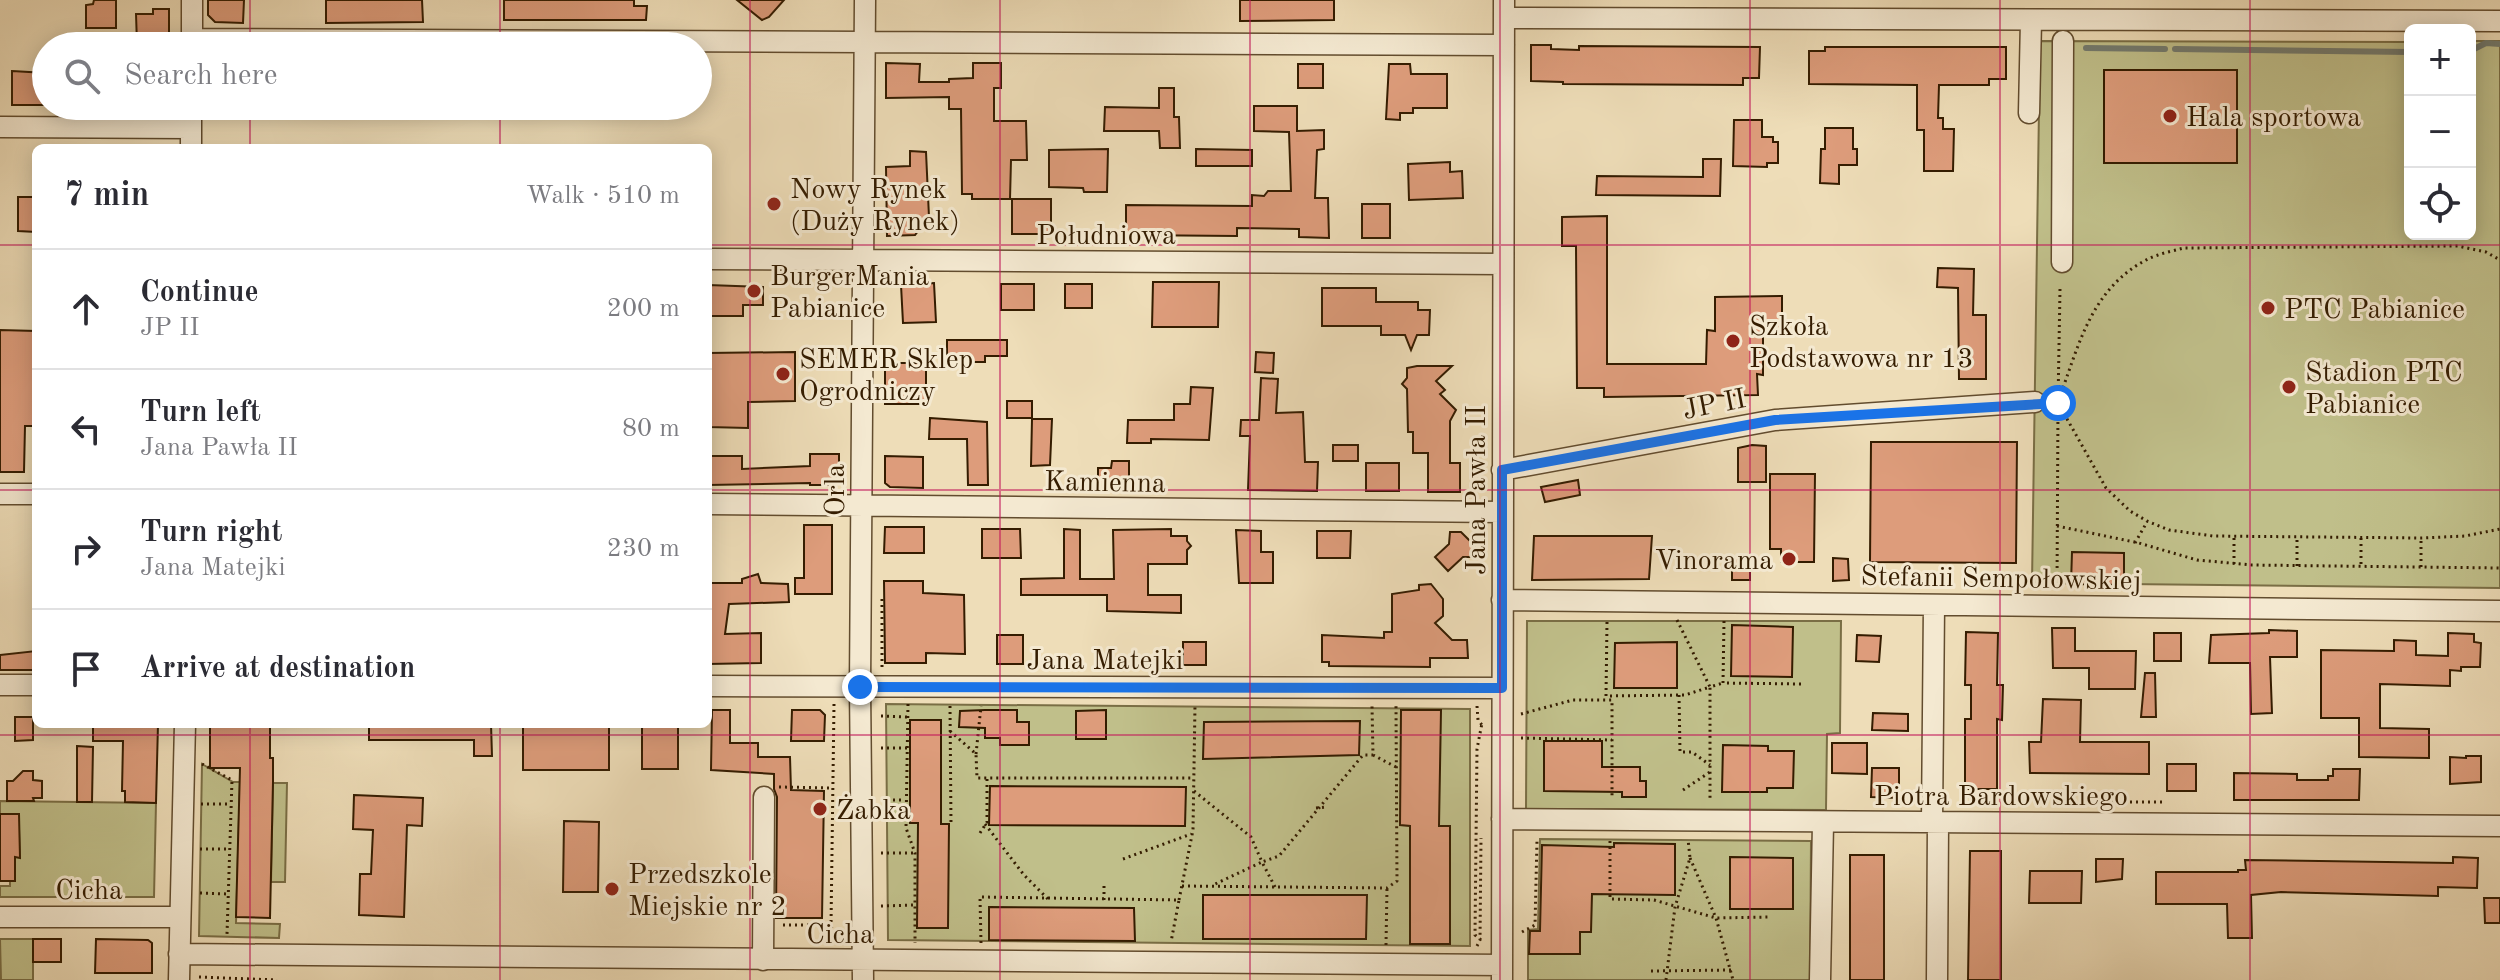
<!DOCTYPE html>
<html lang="en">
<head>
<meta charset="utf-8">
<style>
	:root { --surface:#fff; --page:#f7f7f7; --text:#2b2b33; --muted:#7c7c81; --line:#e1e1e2 }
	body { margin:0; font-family:"Old Standard TT",serif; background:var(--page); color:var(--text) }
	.controls { position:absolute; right:24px; top:24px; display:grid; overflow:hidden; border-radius:12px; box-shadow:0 4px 20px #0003 }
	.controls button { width:72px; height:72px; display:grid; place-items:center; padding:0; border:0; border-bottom:2px solid var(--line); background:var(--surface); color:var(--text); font:40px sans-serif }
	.stop { position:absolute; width:24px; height:24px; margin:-18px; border:6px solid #1a73e8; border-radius:50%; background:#fff }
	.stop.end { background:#1a73e8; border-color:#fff; box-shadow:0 2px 8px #0008 }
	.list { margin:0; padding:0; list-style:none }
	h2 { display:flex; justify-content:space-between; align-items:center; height:104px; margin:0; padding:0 32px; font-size:34px }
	h2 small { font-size:26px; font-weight:400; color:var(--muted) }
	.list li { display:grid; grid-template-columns:52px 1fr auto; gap:24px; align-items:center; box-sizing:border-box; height:120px; padding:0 32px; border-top:2px solid var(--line) }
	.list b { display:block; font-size:30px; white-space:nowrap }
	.list p { margin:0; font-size:26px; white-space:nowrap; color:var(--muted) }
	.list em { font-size:26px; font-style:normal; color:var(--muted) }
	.icon { flex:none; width:44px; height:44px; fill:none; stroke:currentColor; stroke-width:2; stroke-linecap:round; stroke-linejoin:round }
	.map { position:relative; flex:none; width:2500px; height:980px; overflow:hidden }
	.search { position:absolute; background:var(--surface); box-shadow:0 4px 20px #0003; left:32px; top:32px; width:680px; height:88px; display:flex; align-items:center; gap:20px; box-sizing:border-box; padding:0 28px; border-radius:44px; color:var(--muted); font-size:30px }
	.panel { position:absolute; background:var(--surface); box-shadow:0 4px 20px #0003; left:32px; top:144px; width:680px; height:584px; border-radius:12px }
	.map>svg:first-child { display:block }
	.green { fill:#c0bf8a; stroke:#7a6e45; stroke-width:2 }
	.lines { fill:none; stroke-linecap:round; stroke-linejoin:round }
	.stream { stroke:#737b6f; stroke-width:6 }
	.building { fill:#dd9c7b; stroke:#341c00; stroke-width:2 }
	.minor-casing { stroke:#624c2e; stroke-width:23 }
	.path { stroke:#341c00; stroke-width:3; stroke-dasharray:2 4; stroke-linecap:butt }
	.minor { stroke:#f4e9d1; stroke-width:20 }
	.route { stroke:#1a73e8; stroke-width:10 }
	.grid { fill:none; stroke:#c2185b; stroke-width:2; stroke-opacity:0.55 }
	.poi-dot { fill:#8f2418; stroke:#f4e9d1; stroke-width:3 }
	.labels { text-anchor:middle; stroke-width:6; stroke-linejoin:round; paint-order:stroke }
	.poi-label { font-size:28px; fill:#341c00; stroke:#f4e9d1; text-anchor:start }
	.street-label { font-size:28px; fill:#341c00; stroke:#f4e9d1 }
</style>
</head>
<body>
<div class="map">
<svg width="2500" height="980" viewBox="0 0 2500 980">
	<rect width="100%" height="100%" fill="#eeddb8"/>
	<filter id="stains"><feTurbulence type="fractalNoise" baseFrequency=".0025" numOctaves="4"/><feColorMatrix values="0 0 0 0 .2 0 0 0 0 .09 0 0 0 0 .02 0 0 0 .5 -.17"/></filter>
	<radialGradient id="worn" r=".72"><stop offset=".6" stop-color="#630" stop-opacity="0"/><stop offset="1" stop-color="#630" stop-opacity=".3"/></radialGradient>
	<path class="green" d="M2040,41l370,1v192h60v-193h30v547l-468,-5z
		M1527,621h314l-1,112 -13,1 -1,76 -300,-1z
		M886,704l584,5v237l-582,-6z
		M202,764l31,18h7l-4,141 44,1 -1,14 -80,-2z
		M273,783h14l-2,99h-14z
		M0,801l156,2 -2,94h-154v-11h10v-5h5v-24h5l-1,-28 -19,-15z
		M1540,839l271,2 -1,139h-282v-50l10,-1z
		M0,939h33v41h-32z"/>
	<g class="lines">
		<path class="stream" d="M2086,48l79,1
			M2175,49l235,3
			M2470,51l16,-8 14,1"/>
	</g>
	<path class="building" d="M94,0h22v28h-30v-23l7,-1z
		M208,0h36l-1,23 -28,-1 -7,-7z
		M326,0h96l1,22 -97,1z
		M504,0h130v6h13l-1,14h-142z
		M737,0h47l-15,17 -7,3z
		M1240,0h94v20l-94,1z
		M153,9h16v35h-32l-1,-30h17z
		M1531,45h20v4l28,1v-4l181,1 -1,31h-16v7l-180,-1v-2l-32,-1z
		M1825,47h181v32h-17v6h-50l-1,33h5v11h11l-1,42h-29v-41h-7v-45l-108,-1v-33h16z
		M886,63l34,1 -1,18h30v-3l24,-1v-15h28v25h-7v33h32l1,39h-16l-1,39h-38v-5h-10l-1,-85h-12v-12l-63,1z
		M1298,64h25v24h-25z
		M1389,64h21l1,10h36v34h-34v5h-13v7l-14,-1z
		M2104,70h133v93h-133z
		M12,71l34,2v32h-34z
		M1159,88h15v29h5l1,31h-20l-1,-17h-55l1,-24 54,1z
		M1254,106h43v25l27,-1v19l-7,1 -2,48h13l1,40 -30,-1v-8l-62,-1v8l-111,-1v-30l126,1v-11l12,1 4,-5h23l-2,-59 -35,-1z
		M1734,120h28v17h11v5h5v21h-11v4l-34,-1z
		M1825,128h28v21h4v16h-18v19l-19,-1 1,-34h4z
		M1108,149l-1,43h-23l-1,-4 -34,-1v-37z
		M1196,149l56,1v16h-56z
		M910,151l16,1 3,65 -14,18 -28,1 -1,-69 24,-1z
		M1703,159h18l-1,37 -124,-1 1,-19 106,1z
		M1450,162v10l12,-1 1,27 -54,2 -1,-36z
		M18,197h18v35l-18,-1z
		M1012,199h39v35h-39z
		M1362,204h28v34h-28z
		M1607,216v148h99l1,-34 8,1v-34l67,-1v37h-19v42l-6,-1 1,21 -154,2v-9h-27l-1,-142h-14v-29z
		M1938,268l36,1 -1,46h13v64h-27l-1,-91 -21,-1z
		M1153,282h66l-1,45h-66z
		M934,283l2,39 -33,1 -2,-38z
		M1001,284h33v26h-33z
		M1065,284h27v24h-27z
		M708,285l55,2v18h-20v11h-35z
		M1322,288h54v14h42v8h12l-1,25h-12l-6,15 -6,-15h-24v-9h-59z
		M0,330l36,1v95h-11l-1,46h-24z
		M947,340h60v16h-22v6h-38z
		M795,352v49l-47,1v26l-40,-1v-74z
		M1256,352l18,1 -1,20 -18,-1z
		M885,363h41v41h-41z
		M1417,366h35l-16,15 9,9 -5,4 16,16 -6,11v42h10v29h-32v-39h-15v-21h-5l-1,-43 -5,-5 5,-6v-10z
		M1261,378l17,1 -2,34 27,-1 2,50h13l-1,29 -69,-1 2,-54h-10l1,-16h18z
		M1191,387l22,1 -4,52 -58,-1v4h-24l1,-23h46v-16h16z
		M1007,401h25v17h-25z
		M930,418l57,4 1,63h-20l-1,-46h-38z
		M1032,419h20l-2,46 -19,1z
		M1871,442h146l-1,121 -146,-1z
		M1333,445h25v16h-25z
		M1752,445l14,1v36h-28v-34z
		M810,454h29v22l-5,9h-24v-2l-102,2v-29h34v13l68,-3z
		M885,456l38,1v31l-33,-1 -5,-4z
		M1112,461h17v28h-31v-21h13z
		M1366,463h33v28h-33z
		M1770,474h45l-1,88h-33v-13h-11z
		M1578,480l2,15 -35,7 -4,-15z
		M804,525h28v69h-37v-16h9z
		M885,527h39v26h-40z
		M982,529h38l1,29h-39z
		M1064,529l16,1v49h34l-1,-49 58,-1v7h16v5l4,5 -4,4v14h-39v31h33v18l-74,-2v-16h-86v-16l43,-1z
		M1236,530l25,1v21h12v31h-34z
		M1317,531h34l-1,27h-33z
		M1450,532h11l14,14v11h-12l-15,14 -13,-14 14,-13z
		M1534,536h118l-3,43 -117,1z
		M2072,552l52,1v32l-53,-1z
		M1732,558h18v22h-18z
		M1833,558l15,1 1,21 -16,1z
		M758,574l3,9 27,1 1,18 -60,2 -4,30 36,-1v30l-53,1v-81h34v-4z
		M884,581h39v12l41,2 1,59 -39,-1v10h-41z
		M1431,584l12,15v17l-8,7 17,17h15l1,18h-38v9l-101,-1v-4h-7v-27l62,3v-6h8v-38l27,-4v-5z
		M1732,625l61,2 -1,50 -61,-1z
		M2052,628h23v23h61l-1,38h-46v-21h-36z
		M2269,630l28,1v26h-27l2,56 -21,1 -1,-51h-41l2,-28 58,-2z
		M1966,632l32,1 -1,52h6l-1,35 -5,-1v70h-32v-70h6v-34h-6z
		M2154,633h27v28h-27z
		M2448,633l26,1v8l7,1 -1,24h-19v4l-11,-1v16l-70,-2v44l49,1v29l-70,-1v-39h-38v-68l73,1v-11l22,1v14l32,1z
		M997,635h26v29h-26z
		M1857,635l24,1 -2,26 -23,-1z
		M1183,642h23v23h-23z
		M1677,642v46h-63l1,-45z
		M36,651v19h-36v-15z
		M2145,673h10l1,44h-15z
		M2043,699l38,1 -1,42h69v32l-119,-1 -1,-31h12z
		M712,710h18v33h28v14h32l1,33 33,1 -2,127h-46l1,-121 -3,-8v-15l-63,-4z
		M792,710h28l5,5 -1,26h-33z
		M985,710h32v12h12v23h-29v-7h-15v-10l-26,-1 1,-16z
		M1106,710v29h-30v-28z
		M1401,710h40l-2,116h11v118h-40v-118l-10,-1z
		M1873,713l35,1v17l-36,-1z
		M15,717h18v23l-18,1z
		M910,720h31v104h8l-1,104h-31l1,-105h-8z
		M1360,721l-1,34 -156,4 1,-37z
		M93,724h65l-2,79 -31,-1v-11h-3l1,-50h-30z
		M210,724h60v34h3v24l-3,136 -34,-1 4,-149h-30z
		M369,724h122l1,32h-18v-16h-105z
		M523,724h86v46h-86z
		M642,724h36v45h-36z
		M1544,741h58v26h38v14h6v16h-24v-5l-78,-1z
		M1832,743h35v31l-35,-1z
		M1723,745l45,1v5h26l-1,37h-26v4h-45z
		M77,746l16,1 -1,55h-15z
		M2466,756h15v26l-31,2v-27l16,1z
		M2167,764h29v27h-29z
		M1872,768h27v30l-28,-1z
		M2333,769h27l-1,31h-125v-27l63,1v6h31v-4h5z
		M23,771h10v9l9,1v17h-9l1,3h-27v-20h6z
		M990,786l196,1 -1,39 -196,-1z
		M354,795l69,3 -1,28 -15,-1 -3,92 -45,-2 1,-41h11l2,-44 -20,-1z
		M0,814h19l1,44 -5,-1v24h-15z
		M564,821l35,1 -1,70h-35z
		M1614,843l61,1v51l-83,-1 -1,38h-11v22h-51l1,-23h10l2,-86 72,2z
		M1970,851h31v129h-33z
		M1850,855h34v125h-34z
		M1730,857l63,1v51h-63z
		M2453,857l25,1 -1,30 -39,-1v9l-157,-4 -30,3 1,43h-24l-1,-34h-71v-32h82v-2h8l-1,-10 208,3z
		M2096,859h27l-1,20 -26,3z
		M2030,871h52l-1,32h-52z
		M1203,895h164l-1,44h-163z
		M2484,898h16v25h-15z
		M989,907l145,1 1,33 -146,-1z
		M33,939h28v23h-28z
		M96,939l52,1 4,3v30h-57z"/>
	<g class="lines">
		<g class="minor-casing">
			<path id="minor" d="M1504,18l996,3
				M192,39l1312,6
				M192,46v-46
				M2029,113l2,-93
				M0,127l191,1
				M191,148v-42
				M708,259l795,5
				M2062,262l1,-221
				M1502,470l273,-50 260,-18
				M0,494h36
				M708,504l794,8
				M1502,600l998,11
				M0,685h36
				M708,686l794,2
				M1502,819l998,7
				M1932,822l2,-217
				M0,917h179
				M179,954l1323,11
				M763,960l1,-163
				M179,980l6,-256
				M863,980l-3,-293 5,-687
				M1502,980l2,-980
				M1820,980l3,-157
				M1937,980l1,-157"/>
		</g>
		<path class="path" d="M2060,289l-2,114 48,85 24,23 17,10 22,9 44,6 208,2 44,-2 35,-7
			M2059,399c20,-54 32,-111 89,-140 10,-5 24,-8 36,-11l274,-2 28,6 14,8
			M2057,526l82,17 58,17 55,5 248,3
			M2361,538v28
			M2135,543l12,-21
			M2234,564v-28
			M2297,566v-28
			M2421,567v-28
			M2057,586l1,-180
			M1677,620l33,67 13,-4
			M1724,621l-1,62 78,1
			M1607,622l-1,74 79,-1 25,-8v113
			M882,667v-72
			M1679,695l1,57h12l18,13
			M834,704l-3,221 4,15
			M908,704l-2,124 9,25v90
			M950,706l1,120
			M1477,706l1,14 4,5
			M1521,714l52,-14h39v99
			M881,716l27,1
			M950,731l26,23 1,24h217
			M1521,738l91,2
			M881,748h27
			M976,754l5,-48
			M1373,755l23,12
			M202,764l30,16 -5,154
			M779,787l54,1
			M1683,790l27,-18
			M1194,791l57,46 11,25 -49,23
			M881,800h24
			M2082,802h84
			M201,804h29
			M1316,808l11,-1
			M985,824l39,51 24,24
			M980,833l7,-11v-44
			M1610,841v58l44,1 62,18 52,-1
			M200,849h29
			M881,853h32
			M1690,858l26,60 17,62
			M1123,859l68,-25
			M1182,886l205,2 10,-7 -1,-175
			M1275,887l-13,-25 17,-6 84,-101h10l-1,-49
			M200,893l28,1
			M1104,900v-16
			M1179,900l14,-70 2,-125
			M881,906l34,-1
			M783,925h48
			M1522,932l13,-7 2,-85
			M1481,940l-6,-5 2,-186 5,-26
			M981,943l-1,-46 199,3 -8,42
			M1386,945l1,-57
			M1477,946l3,-6 1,-102
			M1651,971l80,-1
			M199,977l78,3
			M1666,980l9,-73 15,-49 -2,-19"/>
		<use href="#minor" class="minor"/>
	</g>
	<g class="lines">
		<path class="route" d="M860,687l642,1v-218l273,-50 283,-17"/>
	</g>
	<path class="grid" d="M250,0v46M500,0v46M750,0v980M1000,0v980M1250,0v980M1500,0v980M1750,0v980M2000,0v980M2250,0v980M250,106v42M500,106v42M0,245h36M708,245h1792M0,490h36M708,490h1792M250,724v256M500,724v256M0,735h2500"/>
	<g class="poi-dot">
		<circle cx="2170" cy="116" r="8"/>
		<circle cx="774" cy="204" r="8"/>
		<circle cx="754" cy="291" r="8"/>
		<circle cx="2268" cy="308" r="8"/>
		<circle cx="1733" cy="341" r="8"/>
		<circle cx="783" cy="374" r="8"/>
		<circle cx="2289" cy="387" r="8"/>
		<circle cx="1789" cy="559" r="8"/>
		<circle cx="820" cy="809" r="8"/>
		<circle cx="612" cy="889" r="8"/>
	</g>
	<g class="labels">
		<g class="poi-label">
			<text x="2186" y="126">Hala sportowa</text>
			<text x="790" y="198">Nowy Rynek<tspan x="790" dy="32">(Duży Rynek)</tspan></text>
			<text x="770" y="285">BurgerMania<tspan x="770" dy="32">Pabianice</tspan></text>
			<text x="2284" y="318">PTC Pabianice</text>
			<text x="1749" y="335">Szkoła<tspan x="1749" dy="32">Podstawowa nr 13</tspan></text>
			<text x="799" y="368">SEMER Sklep<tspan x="799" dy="32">Ogrodniczy</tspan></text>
			<text x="2305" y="381">Stadion PTC<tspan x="2305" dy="32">Pabianice</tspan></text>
			<text x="1773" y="569" text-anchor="end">Vinorama</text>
			<text x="836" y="819">Żabka</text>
			<text x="628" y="883">Przedszkole<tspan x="628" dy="32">Miejskie nr 2</tspan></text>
		</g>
		<g class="street-label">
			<text x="1106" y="244">Południowa</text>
			<text transform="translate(1714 403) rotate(-11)" y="10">JP II</text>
			<text transform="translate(1105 481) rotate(1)" y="10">Kamienna</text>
			<text transform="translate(834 490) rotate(-90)" y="10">Orla</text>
			<text transform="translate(1475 490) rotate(-90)" y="10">Jana Pawła II</text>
			<text transform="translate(2001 577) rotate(1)" y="10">Stefanii Sempołowskiej</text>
			<text x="1105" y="669">Jana Matejki</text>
			<text x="2001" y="805">Piotra Bardowskiego</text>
			<text x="89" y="899">Cicha</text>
			<text x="840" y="943">Cicha</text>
		</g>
	</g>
	<rect width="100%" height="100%" filter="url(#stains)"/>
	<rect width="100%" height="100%" fill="url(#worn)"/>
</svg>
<div class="controls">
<button>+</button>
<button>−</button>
<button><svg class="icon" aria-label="locate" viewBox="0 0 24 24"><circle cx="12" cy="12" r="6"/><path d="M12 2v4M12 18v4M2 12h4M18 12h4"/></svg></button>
</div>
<div class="stop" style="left:2058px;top:403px"></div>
<div class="stop end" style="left:860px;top:687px"></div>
<div class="search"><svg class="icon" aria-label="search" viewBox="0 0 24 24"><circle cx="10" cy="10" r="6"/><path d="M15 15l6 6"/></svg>Search here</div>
<section class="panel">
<h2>7 min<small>Walk · 510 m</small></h2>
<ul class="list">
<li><svg class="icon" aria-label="ahead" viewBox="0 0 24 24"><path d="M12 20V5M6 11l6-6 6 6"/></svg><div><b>Continue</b><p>JP II</p></div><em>200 m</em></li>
<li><svg class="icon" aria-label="left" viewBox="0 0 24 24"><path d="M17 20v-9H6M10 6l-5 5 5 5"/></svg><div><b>Turn left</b><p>Jana Pawła II</p></div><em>80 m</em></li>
<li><svg class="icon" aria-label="right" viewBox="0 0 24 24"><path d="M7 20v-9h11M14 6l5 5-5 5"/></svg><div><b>Turn right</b><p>Jana Matejki</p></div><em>230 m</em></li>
<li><svg class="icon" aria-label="arrive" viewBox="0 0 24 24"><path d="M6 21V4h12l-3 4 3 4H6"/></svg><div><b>Arrive at destination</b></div></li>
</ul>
</section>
</div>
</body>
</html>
